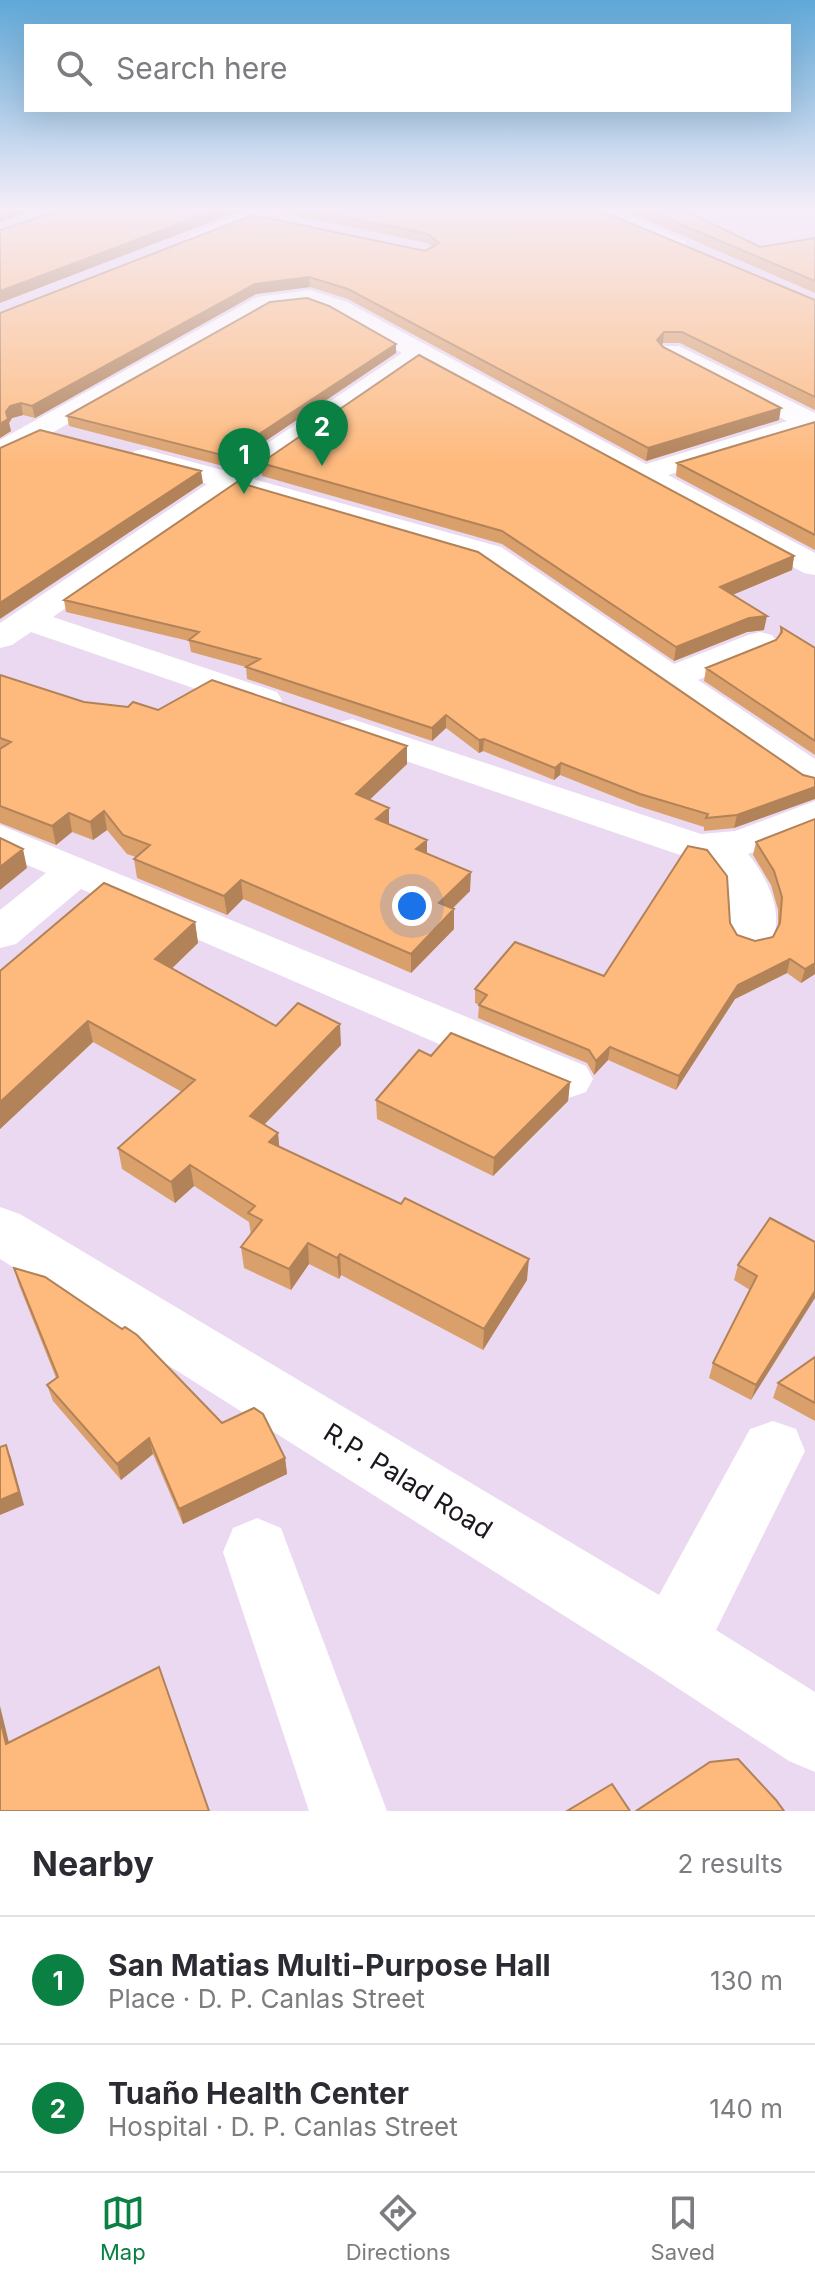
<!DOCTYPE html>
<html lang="en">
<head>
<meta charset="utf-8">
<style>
	:root { --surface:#fff; --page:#f2f2f3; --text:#2b2b33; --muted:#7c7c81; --line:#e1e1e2; --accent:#0b8043 }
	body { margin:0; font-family:Inter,sans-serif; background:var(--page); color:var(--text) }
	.you { position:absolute; left:412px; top:906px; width:28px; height:28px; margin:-20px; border:6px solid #fff; border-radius:50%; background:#1a73e8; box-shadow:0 0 0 12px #1a73e833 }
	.badge { display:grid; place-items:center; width:52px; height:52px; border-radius:50%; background:var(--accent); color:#fff; font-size:26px; font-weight:700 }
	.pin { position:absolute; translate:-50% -66px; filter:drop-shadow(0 2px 4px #0008) }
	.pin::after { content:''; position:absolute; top:42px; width:28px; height:24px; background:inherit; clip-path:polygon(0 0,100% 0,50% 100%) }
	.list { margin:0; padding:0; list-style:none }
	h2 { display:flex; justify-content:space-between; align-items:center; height:104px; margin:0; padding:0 32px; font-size:34px }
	h2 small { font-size:26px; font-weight:400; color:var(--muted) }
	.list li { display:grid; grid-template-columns:52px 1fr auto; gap:24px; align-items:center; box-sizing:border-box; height:128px; padding:0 32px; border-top:2px solid var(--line) }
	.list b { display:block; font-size:30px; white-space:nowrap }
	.list p { margin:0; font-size:26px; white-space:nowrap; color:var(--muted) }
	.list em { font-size:26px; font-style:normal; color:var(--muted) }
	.icon { flex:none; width:44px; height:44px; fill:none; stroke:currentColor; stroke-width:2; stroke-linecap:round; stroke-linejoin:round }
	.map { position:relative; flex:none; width:815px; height:1811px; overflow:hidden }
	.search { position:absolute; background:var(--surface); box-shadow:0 8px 32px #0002; left:24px; right:24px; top:24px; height:88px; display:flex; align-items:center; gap:20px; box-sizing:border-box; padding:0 28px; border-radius:0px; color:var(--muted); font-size:30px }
	.sheet { height:360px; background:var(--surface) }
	nav { display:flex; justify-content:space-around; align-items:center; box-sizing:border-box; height:112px; border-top:2px solid var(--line); background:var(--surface); font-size:22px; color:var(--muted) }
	nav a { display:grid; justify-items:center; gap:4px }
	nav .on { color:var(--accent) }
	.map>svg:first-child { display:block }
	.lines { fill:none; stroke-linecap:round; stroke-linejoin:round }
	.minor { fill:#fff; fill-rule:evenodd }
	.major { fill:#fff; fill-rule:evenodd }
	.wall { fill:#daa06c }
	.shaded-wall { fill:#b28258 }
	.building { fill:#feba7d; stroke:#b28258; stroke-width:2 }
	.labels { text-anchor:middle; stroke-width:6; stroke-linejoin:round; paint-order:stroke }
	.near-street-label { font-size:26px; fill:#1c171e; stroke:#fff }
</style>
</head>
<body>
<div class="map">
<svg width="815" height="1811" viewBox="0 0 815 1811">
	<rect width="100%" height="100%" fill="#ead9f0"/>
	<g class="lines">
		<path class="minor" d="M591,210h25l68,30 3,4 -10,6 -7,-2z
			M310,290l37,12 299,162 141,-43 -124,-65 -4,-5 4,-5h16l136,67v17l-147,45 147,78v22l-11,-2 -385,-210 -166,116 248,68 173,117 74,-29 12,-3 12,3 5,7 -5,7 -74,31 117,79v30l-14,-4 -322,-224 -245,-70 -181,126 224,75 5,8 -5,8 -13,3 -13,-3 -220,-76 -19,13 -12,3v-25l207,-139 -73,-21 -4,-6 4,-6 10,-2 82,22 176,-118 -71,-41 -23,-8 -38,4 -260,149 -10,2v-19l257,-143z
			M352,719l349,115 34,-3 80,-30v27l-67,26c20,24 39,63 21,93l-16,4 -16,-4 -7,-11 -3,-48 -21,-28 -23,-4 -344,-118 -6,-8 6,-8z
			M0,825l586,241 7,13 -7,13 -18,6 -18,-6 -469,-203 -65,55 -16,4v-38l46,-37 -46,-20z
			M0,1207l20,7 639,381 91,-166 23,-8 23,8 9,22 -89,179 99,62v80l-26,-11 -142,-93 -647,-409z
			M257,1518l24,10 106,283h-78l-86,-259 10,-24z"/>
		<path class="major" d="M250,210h26l-2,4 -71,29 -7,2 -10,-6 3,-4z"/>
	</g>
	<path class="wall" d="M277,210h322l216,90v110l-135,-67h-17l-2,2 2,2 116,73 -133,41 -298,-162 -38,-12 -54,7 -221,124 -12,-3 -11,3 -3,5 2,8 -11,7v-125l425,-62 7,-4 -4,-4 -150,-31z
		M624,210h60l76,37 55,-9v55z
		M396,353l-169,114 -158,-41 -2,-10z
		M815,422v128l-139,-74 1,-13z
		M261,463l533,93 -2,14 -60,25 32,35 -17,2 -73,29 -172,-117 -240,-68z
		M64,600l739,175 -69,53 -30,3v-4l-66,-21 -78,-31 -6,5 -71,-29 -4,2 -33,-25 -14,13 -185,-62 -1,-12 -55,-15 -2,-11 -123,-29z
		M781,627l34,21v107l-111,-74 2,-13 70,-28 3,-5z
		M0,675l84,27 74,8 249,54 -37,35 19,26 38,29 43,37 -18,17 2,1v20l-43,44 -168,-74 -16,16 -90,-37 -3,-19 2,-2 -9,-3 -20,-24 -14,10 -21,-8 -16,13 -56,-22z
		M815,819v155l-14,9 -14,-10 -52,26 -59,91 -68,-30 -14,15 -7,-12 -109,-45 1,-13 -4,-2v-14l129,-13 126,-53 7,12 18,6 18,-4 5,-9v-18l-7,-25 -18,-30 3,-13z
		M195,922l3,21 -26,25 104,58 65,19 -77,80 14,8 1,14 248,133 -44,70 -142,-75 -2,4 -30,-15 -18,26 -47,-22 -3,-21 10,-12 -2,-13 -55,-36 -19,17 -53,-34 -4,-21 64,-56 -89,-50 -93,87v-158z
		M431,1056l139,26 -2,19 -75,75 -116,-57 -1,-19z
		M815,1242l-64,158 -42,-22 4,-15 37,-73 -16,-10 4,-15z
		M14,1268l208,155 63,35 2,16 -104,50 -30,-70 -32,26 -68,-79 -6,-16 9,-7 -37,-93z
		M815,1357v64l-42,-23 5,-15z"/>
	<path class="shaded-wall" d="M5,210h29l-34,12v-10z
		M216,210h26l-242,93v-12z
		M309,277l1,10 -54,7 -221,124 -3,-12 223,-122z
		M664,332l-1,11 -7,8 1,-11z
		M396,344v9l-169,114 -1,-11z
		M21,403l2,12 -11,3 -3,5 2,8 -11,7v-14l6,-12 4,-6z
		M781,408l-2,12 -133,41 2,-13z
		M201,471l2,12 -203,136v-16z
		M794,556l-2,14 -74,31 2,-14z
		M767,616l-3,14 -17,2 -73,29 2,-14 73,-29z
		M446,715v13l-14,13v-13z
		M484,739l-1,12 -4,2v-13z
		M407,746v18l-50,48 -1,-18z
		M561,763l-1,12 -6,5 1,-12z
		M815,787v12l-81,29 3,-13z
		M389,808v18l-13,-7z
		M104,811l3,19 -14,10 -3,-18z
		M69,813l3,19 -16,13 -4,-19z
		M427,840v19l-11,-10z
		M23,849l4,19 -27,22v-23z
		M471,872l-1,19 -31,31v-19z
		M241,880l2,19 -16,16 -3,-19z
		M454,909v20l-43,44v-19z
		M195,922l3,21 -39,38 -4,-22z
		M790,959l-3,14 -52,26 -59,91 3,-14 59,-91z
		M815,963v11l-14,9 4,-14z
		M88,1021l5,21 -93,87v-27z
		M340,1024l1,21 -89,92 -2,-21z
		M610,1047l-2,13 -14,15 2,-14z
		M570,1082l-2,19 -75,75 1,-18z
		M278,1133l2,21 -11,-12z
		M190,1165l4,21 -19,17 -4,-21z
		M308,1243l1,21 -18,26 -2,-21z
		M340,1254l1,21 -2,4 -2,-21z
		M529,1259l-2,21 -44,70 1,-21z
		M815,1291v7l-64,102 5,-15z
		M149,1438l4,16 -32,26 -4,-16z
		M6,1445l5,13 13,47 -24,10v-15z
		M285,1458l2,16 -104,50 -4,-15z
		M0,1706l12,49 -6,-11 -6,-25z"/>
	<path class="building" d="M60,210h156l-216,81v-61z
		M312,210h287l216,90v97l-133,-65h-18l-7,8 6,7 118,61 -133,40 -300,-159 -39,-12 -54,7 -223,122 -11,-3 -11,3 -4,6 2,7 -8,5v-111l253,-98 172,36 14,-8 -11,-9z
		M647,210h37l76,37 55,-9v43z
		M307,298l22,8 67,38 -170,112 -159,-40 203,-114z
		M419,355l375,201 -74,31 47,29 -18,2 -73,29 -174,-116 -241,-68z
		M815,422v113l-138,-72z
		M40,430l161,41 -201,132v-155z
		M237,482l241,70 325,223 12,3v9l-78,28 -31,3 2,-4 -68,-20 -79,-31 -6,5 -71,-29 -5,1 -33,-25 -14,13 -186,-61 14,-8 -71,-19 10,-8 -135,-32z
		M781,627l34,21v93l-109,-73 70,-28 6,-8z
		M0,675l84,27 44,5 5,-5 25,8 54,-30 195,66 -51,48 33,14 -13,11 51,21 -11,9 55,23 -32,31 15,6 -43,45 -170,-74 -17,16 -90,-37 16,-14 -27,-10 -19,-24 -14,11 -21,-9 -17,13 -52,-20v-57l11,-7 -11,-4z
		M815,819v144l-10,6 -15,-10 -52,26 -59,91 -69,-29 -14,14 -7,-11 -110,-45 8,-10 -12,-6 40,-47 89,34 84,-130 19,4 20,26 3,47 7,12 18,6 18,-4 7,-14 2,-26 -8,-26 -18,-29z
		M0,838l23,11 -23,18z
		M104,883l91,39 -40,37 121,67 22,-23 42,21 -90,92 28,17 -9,9 132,62 4,-6 124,61 -45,70 -144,-75 -3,4 -29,-15 -19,26 -48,-22 21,-27 -14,-7 7,-7 -65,-41 -19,17 -53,-34 77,-68 -107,-59 -88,81v-131z
		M451,1033l119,49 -76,76 -118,-58 43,-50 12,6z
		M770,1218l45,24v49l-59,94 -43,-22 44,-87 -19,-11z
		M14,1268l31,9 77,52 3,-2 12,8 85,88 32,-15 9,6 22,44 -106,51 -30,-71 -32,26 -70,-79 11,-8z
		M815,1357v46l-37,-20z
		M6,1445l13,47 -19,8v-53z
		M159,1667l50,144h-209v-92l6,25z
		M738,1759l38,41 8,11h-148l74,-49z
		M612,1784l18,27h-63z"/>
	<linearGradient id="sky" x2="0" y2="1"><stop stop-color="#5fa8d8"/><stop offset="0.45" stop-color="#f6eef8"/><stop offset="1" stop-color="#f6eef8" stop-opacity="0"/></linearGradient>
	<rect width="815" height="464" fill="url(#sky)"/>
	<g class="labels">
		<g class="near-street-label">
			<text transform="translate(408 1481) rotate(32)" y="9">R.P. Palad Road</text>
		</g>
	</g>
</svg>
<div class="you"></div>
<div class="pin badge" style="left:244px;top:494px">1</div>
<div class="pin badge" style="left:322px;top:466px">2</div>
<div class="search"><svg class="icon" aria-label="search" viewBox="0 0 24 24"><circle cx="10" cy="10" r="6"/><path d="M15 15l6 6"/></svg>Search here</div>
</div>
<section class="sheet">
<h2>Nearby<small>2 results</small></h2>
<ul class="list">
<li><span class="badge">1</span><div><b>San Matias Multi-Purpose Hall</b><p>Place · D. P. Canlas Street</p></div><em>130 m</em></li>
<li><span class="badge">2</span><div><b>Tuaño Health Center</b><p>Hospital · D. P. Canlas Street</p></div><em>140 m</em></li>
</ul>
</section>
<nav>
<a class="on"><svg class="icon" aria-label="map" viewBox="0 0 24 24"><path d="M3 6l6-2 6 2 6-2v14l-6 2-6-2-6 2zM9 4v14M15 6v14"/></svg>Map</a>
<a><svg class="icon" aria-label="directions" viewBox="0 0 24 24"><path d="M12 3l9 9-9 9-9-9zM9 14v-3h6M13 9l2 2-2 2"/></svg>Directions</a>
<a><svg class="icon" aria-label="saved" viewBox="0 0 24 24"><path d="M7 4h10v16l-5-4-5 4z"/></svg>Saved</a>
</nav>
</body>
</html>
